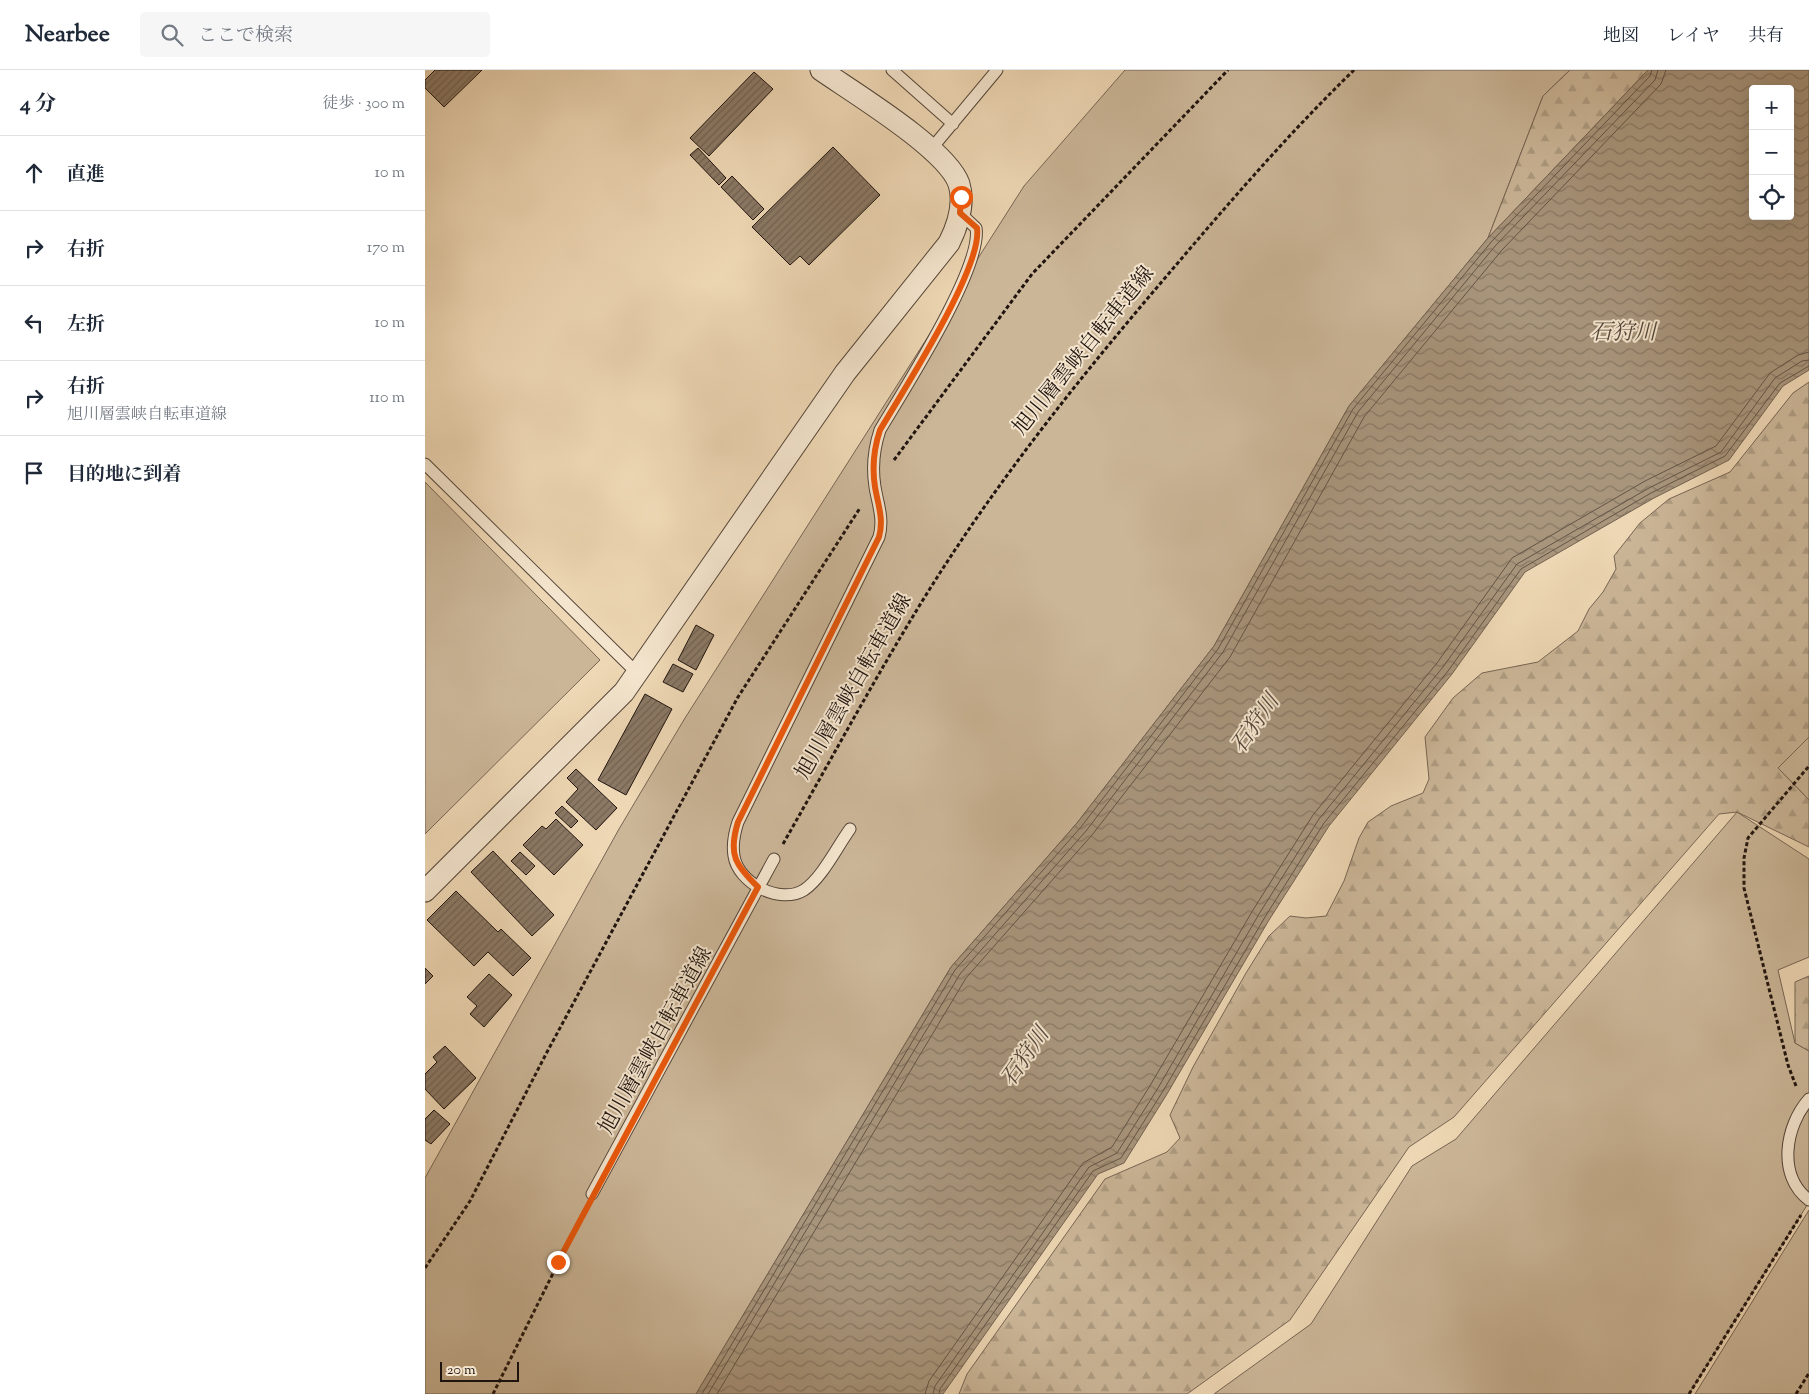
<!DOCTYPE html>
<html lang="ja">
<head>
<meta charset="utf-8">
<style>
	:root { --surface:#fff; --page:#f6f6f7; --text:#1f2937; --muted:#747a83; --line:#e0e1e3 }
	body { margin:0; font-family:"Sorts Mill Goudy","Noto Serif JP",serif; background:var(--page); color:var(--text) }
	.controls { position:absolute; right:15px; top:15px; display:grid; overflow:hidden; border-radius:5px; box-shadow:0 5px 20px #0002 }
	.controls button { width:45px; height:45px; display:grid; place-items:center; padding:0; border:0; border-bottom:1px solid var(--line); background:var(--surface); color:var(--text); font:25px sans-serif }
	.scale { position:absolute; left:15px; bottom:12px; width:79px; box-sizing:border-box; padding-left:5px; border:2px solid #20140f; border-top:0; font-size:14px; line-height:18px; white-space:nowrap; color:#20140f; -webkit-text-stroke:4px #f4e5ce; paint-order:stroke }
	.stop { position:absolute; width:15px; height:15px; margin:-11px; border:4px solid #ea580c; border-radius:50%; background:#fff }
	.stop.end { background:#ea580c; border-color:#fff; box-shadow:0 1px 5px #0008 }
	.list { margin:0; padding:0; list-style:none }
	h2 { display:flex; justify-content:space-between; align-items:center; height:65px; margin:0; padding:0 20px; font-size:21px }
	h2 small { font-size:16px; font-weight:400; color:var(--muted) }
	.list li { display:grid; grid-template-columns:32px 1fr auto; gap:15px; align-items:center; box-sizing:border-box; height:75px; padding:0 20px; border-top:1px solid var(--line) }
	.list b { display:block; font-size:19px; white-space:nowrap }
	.list p { margin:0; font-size:16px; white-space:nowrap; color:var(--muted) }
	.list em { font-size:16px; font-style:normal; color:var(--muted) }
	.icon { flex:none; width:28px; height:28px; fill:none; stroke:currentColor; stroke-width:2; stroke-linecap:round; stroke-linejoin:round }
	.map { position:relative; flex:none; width:1384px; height:1324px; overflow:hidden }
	header { display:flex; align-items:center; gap:30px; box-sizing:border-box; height:70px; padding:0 25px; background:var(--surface); border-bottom:1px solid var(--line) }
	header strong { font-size:24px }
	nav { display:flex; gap:28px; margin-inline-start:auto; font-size:18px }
	.search { width:350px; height:45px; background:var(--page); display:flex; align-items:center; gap:12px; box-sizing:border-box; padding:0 18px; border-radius:5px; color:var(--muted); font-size:19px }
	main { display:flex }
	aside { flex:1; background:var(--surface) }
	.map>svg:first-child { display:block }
	.grass { fill:#cbb698; stroke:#766554 }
	.forest { fill:url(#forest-firs); stroke:#766554 }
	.water { fill:url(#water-waves); stroke:#726150; fill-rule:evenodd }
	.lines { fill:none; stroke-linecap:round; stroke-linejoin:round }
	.shore { stroke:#645446; stroke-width:1 }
	.building { fill:url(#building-hatch); stroke:#20140f }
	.lane-casing { stroke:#544538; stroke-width:13 }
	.street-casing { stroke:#544538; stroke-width:23 }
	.path { stroke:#20140f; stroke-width:3; stroke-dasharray:4 2.5; stroke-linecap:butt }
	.lane { stroke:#f4e5ce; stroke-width:11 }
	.street { stroke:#f4e5ce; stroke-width:21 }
	.route { stroke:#ea580c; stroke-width:6 }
	.labels { text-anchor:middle; stroke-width:4; stroke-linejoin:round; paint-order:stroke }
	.street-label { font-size:21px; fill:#20140f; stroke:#f4e5ce }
	.water-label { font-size:22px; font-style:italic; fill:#56483b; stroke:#f4e5ce }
</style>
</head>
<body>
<header>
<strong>Nearbee</strong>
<div class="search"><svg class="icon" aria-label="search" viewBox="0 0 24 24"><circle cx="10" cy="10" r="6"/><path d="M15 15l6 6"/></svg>ここで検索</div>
<nav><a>地図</a><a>レイヤ</a><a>共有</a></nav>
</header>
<main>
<aside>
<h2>4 分<small>徒歩 · 300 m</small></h2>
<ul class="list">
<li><svg class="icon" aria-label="ahead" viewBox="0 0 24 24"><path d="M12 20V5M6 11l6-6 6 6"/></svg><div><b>直進</b></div><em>10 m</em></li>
<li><svg class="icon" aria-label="right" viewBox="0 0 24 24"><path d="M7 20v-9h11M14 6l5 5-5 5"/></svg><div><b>右折</b></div><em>170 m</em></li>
<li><svg class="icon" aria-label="left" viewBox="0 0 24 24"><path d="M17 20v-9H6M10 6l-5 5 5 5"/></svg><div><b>左折</b></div><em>10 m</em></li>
<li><svg class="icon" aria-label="right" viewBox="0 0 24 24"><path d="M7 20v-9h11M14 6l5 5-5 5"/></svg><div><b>右折</b><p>旭川層雲峡自転車道線</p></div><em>110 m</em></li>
<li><svg class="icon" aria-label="arrive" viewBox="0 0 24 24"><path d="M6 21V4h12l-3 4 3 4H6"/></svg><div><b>目的地に到着</b></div></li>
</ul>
</aside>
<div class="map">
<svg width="1384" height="1324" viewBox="0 0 1384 1324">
	<defs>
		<pattern id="forest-firs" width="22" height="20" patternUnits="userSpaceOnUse" patternTransform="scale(1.25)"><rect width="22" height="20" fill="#cbb698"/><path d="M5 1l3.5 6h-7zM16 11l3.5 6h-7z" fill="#ae9c82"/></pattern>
		<pattern id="water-waves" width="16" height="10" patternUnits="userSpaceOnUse" patternTransform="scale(1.25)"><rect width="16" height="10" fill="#a8957c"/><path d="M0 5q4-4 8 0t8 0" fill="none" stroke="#887864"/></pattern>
		<pattern id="building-hatch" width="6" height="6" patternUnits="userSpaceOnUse" patternTransform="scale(1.25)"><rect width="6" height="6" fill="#8b7965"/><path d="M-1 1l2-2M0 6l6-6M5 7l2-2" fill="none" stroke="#716252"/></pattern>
	</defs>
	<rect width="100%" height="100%" fill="#eed7b4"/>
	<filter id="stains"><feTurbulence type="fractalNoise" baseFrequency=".004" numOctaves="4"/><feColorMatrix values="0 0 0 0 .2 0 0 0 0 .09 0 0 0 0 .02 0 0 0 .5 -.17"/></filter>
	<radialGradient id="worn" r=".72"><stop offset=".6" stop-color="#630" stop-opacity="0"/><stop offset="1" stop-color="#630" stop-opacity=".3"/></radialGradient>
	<path class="grass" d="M700,0h445l-27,26 -55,142 -139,168 -135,240 -137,177 -126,144 -255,427h-271v-216l194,-349 66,-111 339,-532z
		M0,412l175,178 -175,174z
		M1384,667v63l-31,-32z
		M1312,742l72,47v98l-31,13 17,73 14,8v151l-120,192h-475l97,-70 101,-158 44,-27z
		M1384,1140v184h-114z"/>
	<path class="forest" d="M1145,0h78l-160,168 55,-142z
		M1384,312v355l-31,31 31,32v47l-72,-35 -18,2 -265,303 -45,30 -119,173 -103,74h-228l8,-20 138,-195 62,-27 13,-14 -10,-23 23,-48 53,-94 23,-37 21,-20 16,2 20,-2 18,-35 15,-43 9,-16 23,-16 32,-13 6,-14 -4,-42 28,-39 29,-25 56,-11 40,-31 11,-22 14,-17 13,-23 -2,-13 26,-33 29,-24 61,-27 63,-79z
		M1384,906v75l-14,-8v-61z"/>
	<path class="water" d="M1223,0h161v300l-26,16 -54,74 -75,38 -129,74 -73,102 -123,152 -60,94 -102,174 -43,69 -26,11 -155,220h-247l255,-427 126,-144 137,-177 135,-240 139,-168zM1328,19h37v127h-37z"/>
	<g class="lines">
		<path class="shore" d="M277,1324l253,-424 126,-143 137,-178 135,-240 139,-168 158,-165 2,-6
			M283,1324l252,-420 126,-143 137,-179 135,-240 138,-167 159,-165 3,-10
			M292,1324l249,-416 126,-143 138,-178 134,-240 138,-167 159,-166 5,-14
			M500,1324l4,-13 154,-218 29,-16 39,-63 102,-174 60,-95 124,-152 75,-105 133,-77 71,-35 54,-73 28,-18 11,-3
			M508,1324l2,-8 154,-219 28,-14 41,-65 101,-174 60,-95 124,-152 74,-103 132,-76 72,-36 54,-74 27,-17 7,-1
			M514,1324l1,-5 153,-218 28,-13 42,-67 102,-174 59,-94 124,-152 73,-102 130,-76 74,-37 55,-73 29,-17"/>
	</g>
	<path class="building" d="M10,0h47l-38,37 -19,-19v-8z
		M329,2l19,17 -64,67 -19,-18z
		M408,77l47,48 -71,70 -9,-9 -10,9 -38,-38z
		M273,78l28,30 -7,7 -29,-30z
		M307,106l32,33 -11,11 -32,-33z
		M271,555l18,10 -18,35 -18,-10z
		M248,594l20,10 -10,18 -20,-10z
		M220,624l27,15 -46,86 -28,-15z
		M151,699l41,39 -21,22 -30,-28 12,-13 -11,-11z
		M137,736l16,15 -7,7 -16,-15z
		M131,749l27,26 -29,30 -31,-30 19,-19 4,3z
		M68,781l61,64 -22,21 -61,-64z
		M95,782l15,14 -9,9 -15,-14z
		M31,821l42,41 3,-3 30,29 -18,18 -25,-24 -14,14 -47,-46z
		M0,898l8,8 -8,8z
		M64,904l23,21 -28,32 -14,-13 7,-8 -10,-9z
		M20,976l31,32 -32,31 -19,-20v-15l12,-12 -4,-5z
		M9,1040l16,14 -19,20 -6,-4v-21z"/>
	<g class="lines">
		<g class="lane-casing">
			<path id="lane" d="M467,0l61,54
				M507,78l65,-78
				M0,394l212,209
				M425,759c-13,18 -28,49 -46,61 -24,15 -66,-7 -70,-34 -2,-12 0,-22 4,-34l141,-285c5,-18 -1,-32 -4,-50 -3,-19 -1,-39 5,-57 23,-39 103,-163 96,-202l-16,-15
				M1384,1029c-24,27 -32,77 0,101
				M167,1124l182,-335"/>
		</g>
		<g class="street-casing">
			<path id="street" d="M0,821l199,-199 221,-319 104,-130c9,-18 16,-39 10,-59 -12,-35 -105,-91 -138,-114"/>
		</g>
		<path class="path" d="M469,390l138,-186 196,-204
			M358,774c45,-79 88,-159 135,-236 70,-115 154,-221 241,-323 63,-74 125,-147 195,-215
			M1371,1016l-8,-21 -44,-177v-30l4,-20 61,-72
			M0,1198l45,-67 76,-147 192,-357 122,-189
			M68,1324l92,-185
			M1264,1324l112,-179
			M1371,1324l13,-21"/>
		<use href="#lane" class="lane"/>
		<use href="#street" class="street"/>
	</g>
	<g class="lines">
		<path class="route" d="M133,1192l200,-375c-23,-22 -30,-33 -20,-65l141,-285c5,-18 -1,-32 -4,-50 -3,-19 -1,-39 5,-57 23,-39 103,-163 97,-202l-17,-15 1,-16"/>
	</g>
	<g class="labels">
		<g class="street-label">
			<text transform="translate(658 280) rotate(-51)" y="7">旭川層雲峡自転車道線</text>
			<text transform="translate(428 616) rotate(-60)" y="7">旭川層雲峡自転車道線</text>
			<text transform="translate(230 970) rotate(-61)" y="7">旭川層雲峡自転車道線</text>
		</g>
		<g class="water-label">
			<text x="1198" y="269">石狩川</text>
			<text transform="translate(829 653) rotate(-55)" y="8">石狩川</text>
			<text transform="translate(599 986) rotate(-55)" y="8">石狩川</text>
		</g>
	</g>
	<rect width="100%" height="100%" filter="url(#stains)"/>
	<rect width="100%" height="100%" fill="url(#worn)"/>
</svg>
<div class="controls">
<button>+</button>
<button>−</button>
<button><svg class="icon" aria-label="locate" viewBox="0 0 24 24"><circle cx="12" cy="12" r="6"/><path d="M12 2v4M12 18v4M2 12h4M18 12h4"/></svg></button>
</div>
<div class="scale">20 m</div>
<div class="stop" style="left:536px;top:127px"></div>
<div class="stop end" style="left:133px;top:1192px"></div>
</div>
</main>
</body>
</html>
